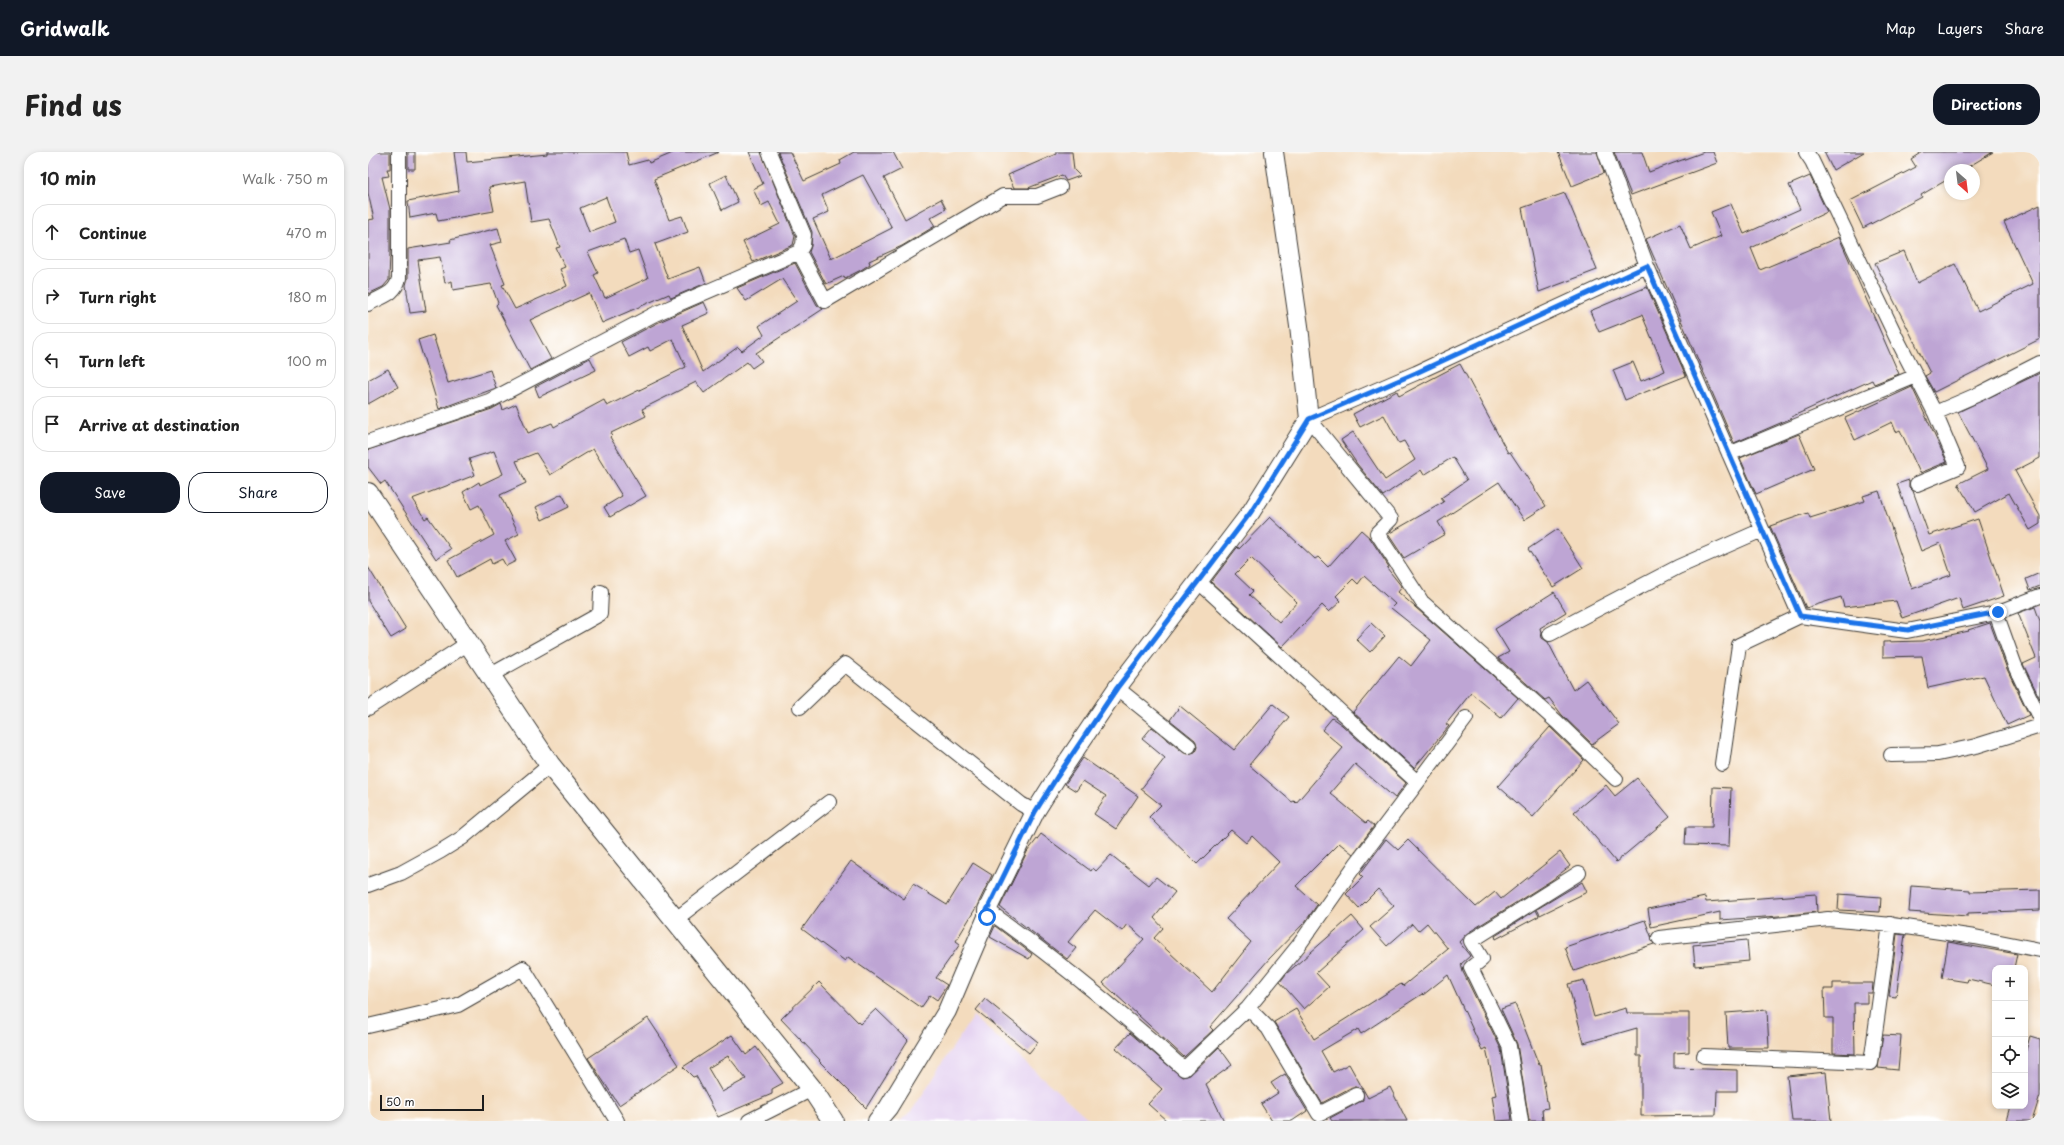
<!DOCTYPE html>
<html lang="en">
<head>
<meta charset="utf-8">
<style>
	:root { --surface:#fff; --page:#f2f2f2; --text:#222; --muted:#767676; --line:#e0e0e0; --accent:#111827 }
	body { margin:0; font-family:"Playpen Sans",sans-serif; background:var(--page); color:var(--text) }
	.controls { position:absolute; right:12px; bottom:12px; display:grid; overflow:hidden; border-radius:8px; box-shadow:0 2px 6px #0003 }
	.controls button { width:36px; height:36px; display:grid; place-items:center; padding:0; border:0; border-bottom:1px solid var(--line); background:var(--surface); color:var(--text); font:20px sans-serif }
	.compass { position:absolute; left:1576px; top:12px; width:36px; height:36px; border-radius:50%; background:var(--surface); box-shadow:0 2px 6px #0003; rotate:152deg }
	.scale { position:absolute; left:12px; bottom:10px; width:104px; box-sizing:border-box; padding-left:4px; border:2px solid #1c1c1c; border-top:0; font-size:11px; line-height:14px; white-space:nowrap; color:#1c1c1c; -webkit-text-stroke:3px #fff; paint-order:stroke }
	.stop { position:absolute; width:12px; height:12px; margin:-9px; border:3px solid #1a73e8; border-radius:50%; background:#fff }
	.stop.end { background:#1a73e8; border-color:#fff; box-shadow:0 1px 4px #0008 }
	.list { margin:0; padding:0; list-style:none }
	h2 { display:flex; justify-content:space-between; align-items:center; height:52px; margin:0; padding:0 16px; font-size:17px }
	h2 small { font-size:13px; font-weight:400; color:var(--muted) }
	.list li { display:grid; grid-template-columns:26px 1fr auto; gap:12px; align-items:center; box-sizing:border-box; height:56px; margin:0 8px 8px; padding:0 8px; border:1px solid var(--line); border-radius:16px }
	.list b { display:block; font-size:15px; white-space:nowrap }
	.list em { font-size:13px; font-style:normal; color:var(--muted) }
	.actions { display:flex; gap:8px; padding:12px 16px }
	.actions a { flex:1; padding:9px 0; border:1px solid var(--accent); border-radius:16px; text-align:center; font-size:14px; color:var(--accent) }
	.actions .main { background:var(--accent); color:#fff }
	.icon { flex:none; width:22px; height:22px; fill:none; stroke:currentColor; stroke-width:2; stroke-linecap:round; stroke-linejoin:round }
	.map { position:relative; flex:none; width:1672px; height:969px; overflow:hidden; border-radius:16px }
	header { display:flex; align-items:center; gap:24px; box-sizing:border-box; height:56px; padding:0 20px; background:var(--accent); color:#fff }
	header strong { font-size:19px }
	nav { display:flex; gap:22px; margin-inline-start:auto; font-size:14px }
	.intro { display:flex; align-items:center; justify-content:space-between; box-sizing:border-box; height:96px; padding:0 24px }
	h1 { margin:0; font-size:28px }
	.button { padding:10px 18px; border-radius:16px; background:var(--accent); color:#fff; font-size:14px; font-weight:700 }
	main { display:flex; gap:24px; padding:0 24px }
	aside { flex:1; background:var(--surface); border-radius:16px; box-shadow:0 2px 6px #0003 }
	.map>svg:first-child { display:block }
	.built { fill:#e5d3f1 }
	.building { fill:#bea5d4; fill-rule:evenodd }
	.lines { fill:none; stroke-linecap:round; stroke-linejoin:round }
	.minor-casing { stroke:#3c3934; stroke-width:16 }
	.tertiary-casing { stroke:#3c3934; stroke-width:20 }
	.secondary-casing { stroke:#3c3934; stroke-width:22 }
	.minor { stroke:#fff; stroke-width:14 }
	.tertiary { stroke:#fff; stroke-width:18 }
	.secondary { stroke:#fff; stroke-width:20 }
	.route { stroke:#1a73e8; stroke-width:5 }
</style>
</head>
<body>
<header>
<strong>Gridwalk</strong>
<nav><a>Map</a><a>Layers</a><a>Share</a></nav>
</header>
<div class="intro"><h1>Find us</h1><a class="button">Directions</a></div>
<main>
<aside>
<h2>10 min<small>Walk · 750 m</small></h2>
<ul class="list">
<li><svg class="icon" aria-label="ahead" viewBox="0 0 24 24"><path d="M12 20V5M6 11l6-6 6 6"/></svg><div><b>Continue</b></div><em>470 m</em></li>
<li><svg class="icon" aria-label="right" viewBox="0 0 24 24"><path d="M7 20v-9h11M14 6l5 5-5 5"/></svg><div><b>Turn right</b></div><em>180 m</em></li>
<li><svg class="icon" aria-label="left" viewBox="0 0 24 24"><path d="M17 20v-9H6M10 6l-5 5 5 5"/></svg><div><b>Turn left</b></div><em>100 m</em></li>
<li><svg class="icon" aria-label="arrive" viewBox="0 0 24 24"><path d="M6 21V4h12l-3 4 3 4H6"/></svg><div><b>Arrive at destination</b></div></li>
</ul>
<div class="actions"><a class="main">Save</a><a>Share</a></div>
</aside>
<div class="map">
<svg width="1672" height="969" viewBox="0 0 1672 969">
	<rect width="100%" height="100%" fill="#fff"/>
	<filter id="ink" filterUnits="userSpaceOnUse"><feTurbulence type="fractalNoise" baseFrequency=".025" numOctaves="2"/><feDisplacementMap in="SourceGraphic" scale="8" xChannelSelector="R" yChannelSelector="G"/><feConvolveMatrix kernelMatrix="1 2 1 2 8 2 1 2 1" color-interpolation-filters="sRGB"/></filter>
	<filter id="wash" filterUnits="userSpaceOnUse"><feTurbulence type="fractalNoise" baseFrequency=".012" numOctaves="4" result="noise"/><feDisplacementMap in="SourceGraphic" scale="16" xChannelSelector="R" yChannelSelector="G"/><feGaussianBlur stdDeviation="0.9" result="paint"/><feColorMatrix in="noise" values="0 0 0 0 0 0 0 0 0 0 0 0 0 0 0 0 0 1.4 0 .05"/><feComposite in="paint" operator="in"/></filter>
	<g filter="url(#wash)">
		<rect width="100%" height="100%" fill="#f3dbbd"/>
		<path class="built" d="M605,864l118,105h-191l11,-9z"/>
		<g id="blocks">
			<path class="building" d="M0,0h22v17h-3l2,7 -7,1 8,32v43l-1,28 -6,7 -15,7v-74l6,-1 -6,-26z
				M40,0h7v17h-7z
				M86,0h12l1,10 80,-8v-2h79l3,13 19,-5 1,3 26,-11h44l-65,27 15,41 13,-4 6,16 -33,12 13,35 32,-12 6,16 -35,15 -2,-4 -67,29 -13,-30 -59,27 21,39 -21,11 -34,-65 2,-2 -7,-19 -38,6 -1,-9 -7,2 -5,-26 -22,3 8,51 -16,2 -4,-28 2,-7v-29l43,-7 -1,-2 48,-12 4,14 -12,3 15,39 -3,1 13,24 52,-23 -7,-17 5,-2 -9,-19 4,-1 -11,-28 -18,3 -6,-41 -36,6 5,24 -56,10 -2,-8 -26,5 -2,-17 51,-10zM238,45l9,25 -26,10 -9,-24zM256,87l5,14 9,-3 10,28 -43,20 -11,-23 4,-2 -10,-21z
				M381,0h12l34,84 -2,9 -40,17 -10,-20 37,-18 -11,-22 -8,4 -8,-17 10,-5z
				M410,0h12l14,29 37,-17 -1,-4 14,-8h39l9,17 -18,9 21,41 36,-20 5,10 -16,9 5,8 -33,20 -33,15 1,3 -9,6 -16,8 -1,-2 -18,8 -17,-32 2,-6 1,-14zM495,23l29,53 -61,31 -18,-40 16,-7 -7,-17z
				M688,0h16l2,18 6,6 -14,5 -4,-6 -34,13h-14l-6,-13 48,-21z
				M1190,0h39l7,21 -32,13z
				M1246,0h28l7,20 55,-20h9l4,11 -86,32z
				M1456,0h40l-31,18z
				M1554,0h71l-30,18h-13v8l-29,17 1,2 -59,31 -13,-27 66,-34 -5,-8z
				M358,23l12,27 -16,8 -12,-27z
				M1442,24l17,36 -76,36 9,22 79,-33 60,137 -25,10 -2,-4 -81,37 1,1 -58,25 -88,-204 34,-15 11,25 30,-13 -10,-24 20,-8 13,30 56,-25 -11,-24z
				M1197,41l32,77 -58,22 -17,-84z
				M1672,53v134l-106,53 -9,-16 5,-3 -55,-110 29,-12 13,32 38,-19 23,47 55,-27 -29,-62z
				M427,111l22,42 6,4 -67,44 6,8 -10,7 -5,-6 -43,31 -8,-11 -54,27 4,7 -35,17 1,2 -2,2 36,59 -36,21 -6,-10 18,-11 -29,-47 -43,26 -14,-22 -20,8 10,22 -26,12 19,39 -14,7 11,20 -10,5 -4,-7 -10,5 -2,-5 -33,18 -9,-17 46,-25 -15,-30 -8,4 -8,-17 16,-10 1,3 23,-11 -9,-23 -25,8 6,16 -63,24 13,20 3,-2 23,32 -15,10 -51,-78 -4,3 -13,-17v-17l124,-41 9,-5 2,6 13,-6 12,29 24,-10 2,4 50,-27 3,6 79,-39 -13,-28 -23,12 -2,-4 -19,10 -8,-15 38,-20 45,-20 5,11 -27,12 21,47 35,-25 4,4 22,-16 -5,-9 38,-25 -15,-22 -36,22 -9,-13z
				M1279,135l39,89 -61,24 -12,-30 20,-8 8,19 24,-10 -7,-18 -16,-38 -43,17 -9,-21z
				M65,183l15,48 42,-13 6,18 -57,21 -21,-69z
				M222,206l6,12 -57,27 -4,-10z
				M1092,212l48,89 2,-1 36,54 -22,14 -25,-38 -61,40 7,12 -41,24 -16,-24 56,-32 -3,-4 26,-18 -14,-23 -29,18 -3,-5 -38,26 -26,-32 -16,-24 12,-8 32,48 30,-20 -11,-19 -5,2 -15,-28 -24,12 -7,-13 44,-23 2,5z
				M20,217l10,18 -30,17v-24z
				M1672,221v85l-25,13 25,45v8l-10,6 -21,-37 -34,19 -9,-16h-1l-7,-12 30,-15 -30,-57z
				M1544,235l35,75 -27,11 -20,-43 -4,2 -4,-10 -37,18 -10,-22z
				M1431,282l15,35 -58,25 -16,-36z
				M1541,328v7l4,4 16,44 49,-16 26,77 -41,14 -4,-12 -57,20 -6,-17 -52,6 -3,-10 -35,11 -36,-82 38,-13 2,5 55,-17 -2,-5 16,-5 33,98 39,-14 -11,-32 -19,8 -24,-67z
				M194,342l7,13 -27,13 -6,-13z
				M902,365l45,42 3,-2 10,10 33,-37 9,8 19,29 -2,1 15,19 -4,5 120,106 -17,20 -30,-25 -25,31 3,2 -35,42 -61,-56 46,-56 12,10 20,-26 -40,-32 4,-4 -31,-28 -6,8 -5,-5 -17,17 5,5 -12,11 -7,-7 -40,42 -71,-65 25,-33 2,-2 1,2zM883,406l46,44 -18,20 -30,-27 4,-4 -18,-17z
				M1190,377l25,39 -30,19 -25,-38z
				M0,415l38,62 -15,9 -23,-37z
				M1672,421v13l-10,4 -4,-11z
				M1186,440l12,20 -26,16 2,10 6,4 25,48 13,-10 33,44 -27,20 -30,-29 -13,-17 -4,2 -47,-42 11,-6 -14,-23z
				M1667,455l5,14v78l-17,-35 13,-6 -18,-45z
				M1003,471l14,13 -15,16 -14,-13z
				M1622,471l17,46 22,46 -22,10 -23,-49 -56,12 -6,-32 -39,1v-15l39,-1 47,-10 -1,-1z
				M905,552l16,13 -40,48 43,37 2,-1 2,2 47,-55 -21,-18 10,-12 10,7 64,58 -11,15 -40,-34 -25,29 36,30 2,-2 6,5 -21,28 -14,-11 -43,43 21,19 -12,17 -36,37 -59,68 3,3 -29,27 -81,-74 41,-44 -17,-15 -5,7 -27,-21 -27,32 8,6 -9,11 -67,-52 27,-55 14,-18 50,37 2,-3 3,3 15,-16 38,30 7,-8 19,15 -21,26 9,10 -9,10 58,54 39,-50 -25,-23 53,-57 -27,-26 -6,7 -15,-13 -34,34 -48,-47 12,-12 -20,-16 24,-31 -23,-19 10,-12 32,26 4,1 7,-2 2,-5 -2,-7 -25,-20 10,-14 54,44z
				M1182,575l34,33 -51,57 -35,-31z
				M715,606l55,38 -22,33 -22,-15 12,-18 -23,-15 -7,10 -11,-7z
				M1269,626l33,39 -54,45 -42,-50 32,-27 9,11z
				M1345,635l18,1 -2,58 -44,-1 1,-18h26z
				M1018,687l12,11 10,-10 68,67 19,-15 6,7 59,-47 10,14 -18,14 -86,54 -7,8 11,14 -9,8 2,8 38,77 11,71 -16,1 -4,-25 4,-1 -10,-47 -4,2 -34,-75 -25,20 -1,-1 -61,40 -3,-5 -37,22 12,21 16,-8 19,34 22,-11 17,34h-75l-2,-3 33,-18v-9l-6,-4h-5l-30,16 -48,-81 22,-13 18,30 87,-55 2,2 45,-37 -21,-26 -9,8 -6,-7 -25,22 -17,-19 24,-21 -16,-17 -19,19 -13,-14 17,-17 -3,-3z
				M483,709l53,38 9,-15 34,21 26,-42 19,12 -15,31 -21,35 4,3 -24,34 11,7 -10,15 -7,-5 -9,13 -73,-51 -3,4 -43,-32z
				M1214,730l5,10 -47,23 -3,-6z
				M1543,734l59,4v2l70,-2v20l-72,3v3l-59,-4z
				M1448,742l1,18 -38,4 -59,4v-8l-69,15 -3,-18 57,-12 1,5z
				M1471,742l42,3 -1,15 -42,-2z
				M1168,758l3,6 -43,23 -1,-3z
				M984,764l12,14 -48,43 13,14 -25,22 -24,-27 6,-8z
				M1277,768l9,24 -80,27 -9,-24z
				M627,774l37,28 -3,5 -39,-22z
				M1529,782l8,1 -9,62 -7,-1z
				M1379,788l2,21 -54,5 -2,-21z
				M1580,790l69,12 -3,14h-19v17l-27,-6 -1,3 -25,-4z
				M1216,828l10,37 32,-9 1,5h62v39l-15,1v15l63,2v21h-20l-1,24 -75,1v-60h-4v-28l-53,15 -16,-59z
				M451,830l41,42 16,-15 32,31 -42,68 -47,-47 1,-1 -39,-41z
				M1465,831h40l-1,10h-5v10h-13l1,51 -22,-1v-35h-8l-1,-29h9z
				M617,847l53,43 -9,11 -53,-43z
				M1147,852l24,61 2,-1 7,44 -6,1 1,12h-14l-12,-77 -16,-35z
				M1399,858l2,38h-41l-2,-35z
				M280,866l31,47 -60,40 -31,-47z
				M762,881l52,44 8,-2 29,-28 13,18 -26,19 18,37h-57l-19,-17 14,-15 -46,-41z
				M364,883l14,20 10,-8 27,36 -11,6v5l-54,23 -22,-41 -3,1 -10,-10zM360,904l18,23 -24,13 -14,-24z
				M1515,883l18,1 -3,34 -20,-2z
				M1662,884l10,3v57l-8,25h-26l4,-15h15v-52z
				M1458,920l5,49h-39l-5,-45z
				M917,922l22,37 -15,10h-20l-11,-17 17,-11 -7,-10z"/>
		</g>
	</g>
	<g filter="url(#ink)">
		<use href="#blocks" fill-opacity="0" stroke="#3c3934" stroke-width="1"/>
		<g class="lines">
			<g class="minor-casing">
				<path id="minor" d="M1237,0l42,114 153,350 107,15 89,-18 44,-17
					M1438,0l6,9 85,178 38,74 46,-20 59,-30
					M431,100l26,49 178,-105h34l23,-9
					M0,152c14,-8 27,-9 31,-26v-126
					M0,290l121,-41 166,-87 144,-62 4,-7 1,-10 -35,-83
					M1361,302l187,-78
					M1549,332l41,-17 -23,-54
					M831,430l218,200
					M1628,461l19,53 25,53
					M1182,482l128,-67 84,-37
					M121,524l111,-62 1,-22
					M749,536l72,58
					M432,555l45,-43 176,140 14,8
					M0,556l99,-64
					M1523,603l47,-1 38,-8 64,-20
					M1354,612l17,-119 61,-29
					M1248,627l-59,-57 -135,-120 -45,-69 14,-14 -82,-100 107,-46 231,-107
					M0,733l33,-12 40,-22 21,-13 88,-73
					M619,758c69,49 134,102 197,159l64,-61 51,-63 57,-81 110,-146
					M308,767l153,-117
					M1291,786l169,-19 64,6 83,12 65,13
					M880,856l20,20 51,86 37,-19
					M0,874l90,-21 65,-37 94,153
					M1336,904l167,7 19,-139
					M381,969l63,-32
					M1153,969l-12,-75 -38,-78 11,-9 -11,-18 108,-68"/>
			</g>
			<g class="tertiary-casing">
				<path id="tertiary" d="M509,969l11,-13 59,-97 40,-94v-7l48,-98 22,-35 60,-89 134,-176 58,-93 -10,-93 -25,-174"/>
			</g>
			<g class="secondary-casing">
				<path id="secondary" d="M0,341l182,272 262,324 21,32"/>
			</g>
			<use href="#minor" class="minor"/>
			<use href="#tertiary" class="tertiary"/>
			<use href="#secondary" class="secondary"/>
		</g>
	</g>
	<g class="lines" filter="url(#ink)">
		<path class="route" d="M619,765v-7l48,-98 22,-35 60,-89 134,-176 58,-93 107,-46 231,-107 153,350 108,14 90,-18"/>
	</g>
</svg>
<div class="controls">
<button>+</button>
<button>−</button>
<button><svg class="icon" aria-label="locate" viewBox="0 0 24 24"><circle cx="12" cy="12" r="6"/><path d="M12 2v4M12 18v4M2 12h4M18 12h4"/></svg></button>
<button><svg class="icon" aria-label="layers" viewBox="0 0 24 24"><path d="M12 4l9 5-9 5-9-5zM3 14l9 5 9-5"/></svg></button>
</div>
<svg class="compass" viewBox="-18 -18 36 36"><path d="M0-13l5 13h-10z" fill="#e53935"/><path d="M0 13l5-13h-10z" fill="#767676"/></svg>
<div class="scale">50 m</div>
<div class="stop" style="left:619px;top:765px"></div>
<div class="stop end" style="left:1630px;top:460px"></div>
</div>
</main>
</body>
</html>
